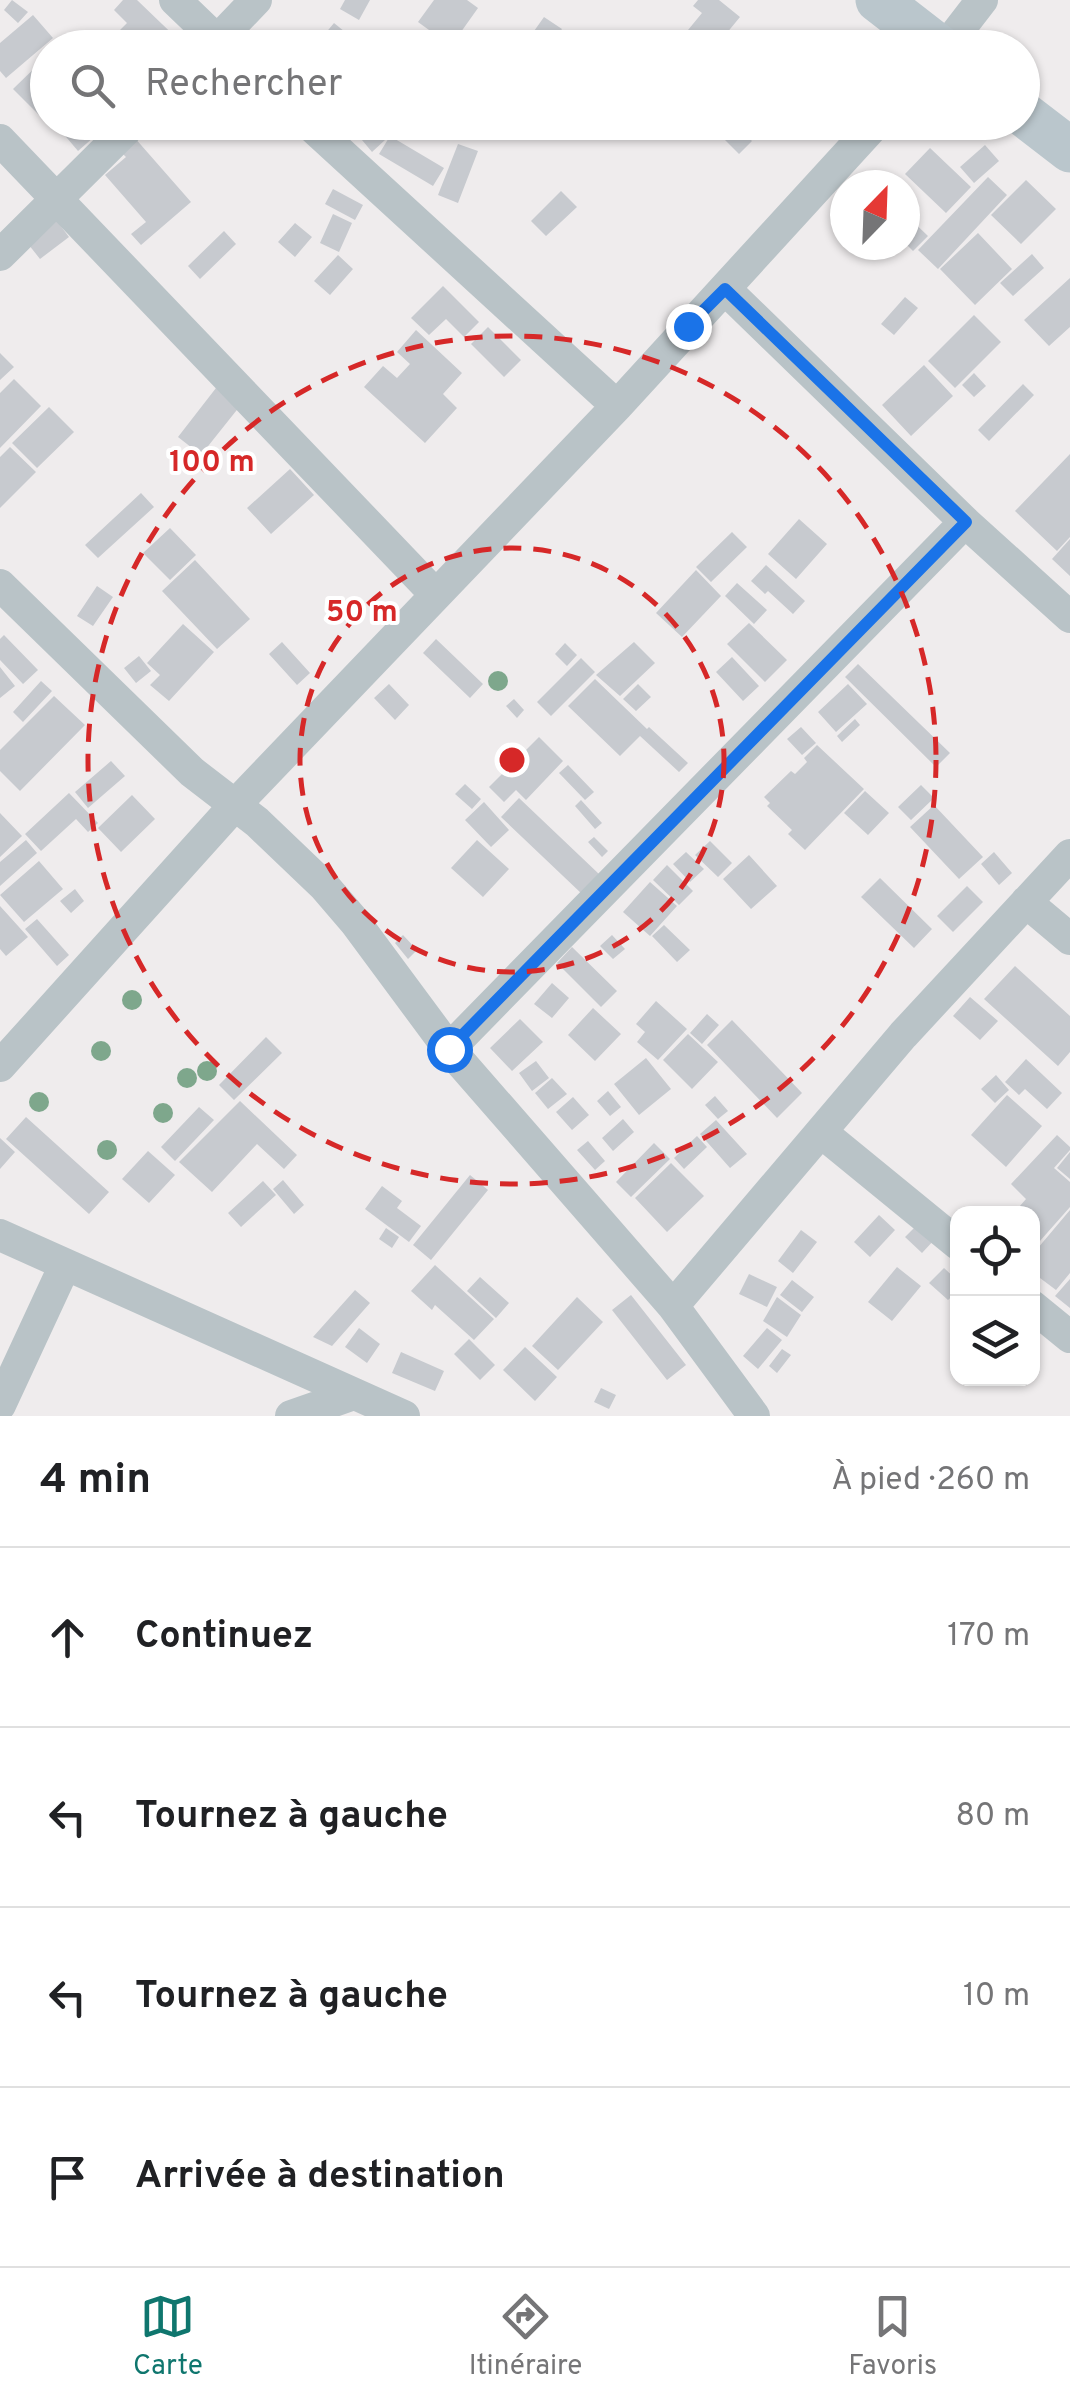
<!DOCTYPE html>
<html lang="fr">
<head>
<meta charset="utf-8">
<style>
	:root { --surface:#fff; --page:#f2f2f2; --text:#202124; --muted:#757577; --line:#e0e0e0; --accent:#0f766e }
	body { margin:0; font-family:Overpass,sans-serif; background:var(--page); color:var(--text) }
	.controls { position:absolute; right:30px; bottom:30px; display:grid; overflow:hidden; border-radius:20px; box-shadow:0 2px 8px #0004 }
	.controls button { width:90px; height:90px; display:grid; place-items:center; padding:0; border:0; border-bottom:2px solid var(--line); background:var(--surface); color:var(--text); font:50px sans-serif }
	.compass { position:absolute; left:830px; top:170px; width:90px; height:90px; border-radius:50%; background:var(--surface); box-shadow:0 2px 8px #0004; rotate:23deg }
	.stop { position:absolute; width:30px; height:30px; margin:-22px; border:8px solid #1a73e8; border-radius:50%; background:#fff }
	.stop.end { background:#1a73e8; border-color:#fff; box-shadow:0 2px 10px #0008 }
	.list { margin:0; padding:0; list-style:none }
	h2 { display:flex; justify-content:space-between; align-items:center; height:130px; margin:0; padding:0 40px; font-size:42px }
	h2 small { font-size:32px; font-weight:400; color:var(--muted) }
	.list li { display:grid; grid-template-columns:65px 1fr auto; gap:30px; align-items:center; box-sizing:border-box; height:180px; padding:0 40px; border-top:2px solid var(--line) }
	.list b { display:block; font-size:38px; white-space:nowrap }
	.list em { font-size:32px; font-style:normal; color:var(--muted) }
	.icon { flex:none; width:55px; height:55px; fill:none; stroke:currentColor; stroke-width:2; stroke-linecap:round; stroke-linejoin:round }
	.map { position:relative; flex:none; width:1070px; height:1416px; overflow:hidden }
	.search { position:absolute; background:var(--surface); box-shadow:0 2px 8px #0004; left:30px; right:30px; top:30px; height:110px; display:flex; align-items:center; gap:25px; box-sizing:border-box; padding:0 35px; border-radius:55px; color:var(--muted); font-size:38px }
	.sheet { height:850px; background:var(--surface) }
	nav { display:flex; justify-content:space-around; align-items:center; box-sizing:border-box; height:140px; border-top:2px solid var(--line); background:var(--surface); font-size:28px; color:var(--muted) }
	nav a { display:grid; justify-items:center; gap:5px }
	nav .on { color:var(--accent) }
	.map>svg:first-child { display:block }
	.building { fill:#c7cacf }
	.lines { fill:none; stroke-linecap:round; stroke-linejoin:round }
	.street { stroke:#b9c3c7; stroke-width:32 }
	.secondary { stroke:#bac6cc; stroke-width:45 }
	.tree { fill:#7ea78c }
	.route { stroke:#1a73e8; stroke-width:12 }
	.ring { fill:none; stroke:#d62828; stroke-width:5; stroke-dasharray:18 12 }
	.centre { fill:#d62828; stroke:#fff; stroke-width:5 }
	.ring-label { font-size:30px; text-anchor:middle; font-weight:bold; fill:#d62828; stroke:#fff; stroke-width:8; stroke-linejoin:round; paint-order:stroke }
</style>
</head>
<body>
<div class="map">
<svg width="1070" height="1416" viewBox="0 0 1070 1416">
	<rect width="100%" height="100%" fill="#efeced"/>
	<path class="building" d="M12,0l16,12 -10,11 -14,-13z
		M123,0h14l50,48h-59l-13,-13 12,-12 -13,-13z
		M345,0h25l-11,20 -19,-11z
		M434,0h33l11,8 -27,38 -33,-24z
		M698,0h21l21,17 -14,17 -4,-3 -14,17h-22l-7,-7 23,-28 -9,-7z
		M33,15l20,23 -47,40 -6,-7v-28z
		M544,17l18,12 -13,19h-27z
		M334,23l16,13 -10,12h-13l-8,-7z
		M732,30l19,18h-35z
		M253,37l44,2v9h-44z
		M48,55v67h7l-4,5 -38,-38z
		M59,122h52l-33,29 -22,-26z
		M347,122h23l15,18 -13,12z
		M722,122h11l19,19 -13,13 -24,-24z
		M390,136l54,32 -11,18 -54,-32z
		M134,137l57,65 -50,43 -10,-11 15,-12 -41,-47 21,-18 -7,-7z
		M458,144l20,7 -20,52 -20,-8z
		M985,145l14,16 -25,22 -14,-16z
		M930,148l41,39 -25,26 -41,-39z
		M988,177l19,18 -69,74 -20,-19z
		M1026,180l30,29 -35,35 -30,-29z
		M333,189l30,16 -8,15 -30,-16z
		M561,191l16,16 -31,29 -15,-15z
		M333,214l19,9 -13,29 -19,-9z
		M905,214l23,22 -15,15 -8,-8z
		M54,217l15,20 -29,22 -15,-19z
		M295,223l17,14 -17,20 -17,-15z
		M224,231l12,13 -36,35 -12,-13z
		M978,233l34,36 -37,36 -35,-36z
		M1032,254l12,14 -31,28 -13,-13z
		M338,255l15,14 -23,26 -16,-14z
		M1070,278v49l-21,19 -25,-26z
		M443,286l36,36 -15,15 -18,-18 -17,16 -18,-17z
		M905,297l13,11 -24,27 -13,-11z
		M974,315l27,27 -46,46 -27,-27z
		M488,327l33,33 -17,17 -33,-33z
		M416,330l46,43 -19,21 14,14 -32,35 -61,-56 19,-21 14,12 13,-14 -13,-12z
		M0,353l14,14 -14,13z
		M924,365l29,31 -42,40 -29,-31z
		M974,373l12,13 -12,11 -12,-12z
		M14,379l27,27 -41,42v-55z
		M1023,384l11,11 -45,46 -11,-11z
		M216,388l24,18 -39,49 -23,-18z
		M49,407l25,25 -37,36 -25,-25z
		M10,447l26,25 -36,36v-51z
		M1070,454v83l-13,14 -42,-40z
		M290,469l24,26 -43,39 -24,-26z
		M141,493l13,14 -56,51 -13,-13z
		M799,519l28,25 -31,35 -28,-25z
		M170,528l26,27 -26,25 -27,-27z
		M732,532l15,15 -36,35 -15,-15z
		M1070,539v37l-18,-17z
		M195,560l55,59 -33,30 -55,-58z
		M766,565l39,36 -12,13 -25,-23 -3,3 -14,-13z
		M696,570l25,26 -39,41 -26,-24z
		M737,583l30,27 -13,14 -29,-28z
		M97,586l16,11 -20,29 -16,-10z
		M749,623l38,37 -22,22 -38,-38z
		M183,624l31,28 -45,49 -19,-16 10,-10 -13,-12z
		M4,635l34,35 -15,14 -23,-24v-21z
		M436,639l47,45 -13,14 -47,-45z
		M282,642l28,31 -13,12 -28,-31z
		M634,642l21,21 -35,33 -24,-21z
		M565,643l12,12 -10,11 -12,-12z
		M139,656l12,15 -15,12 -12,-15z
		M732,657l27,29 -16,15 -27,-29z
		M581,658l14,14 -44,44 -14,-14z
		M858,664l92,89 -14,14 -91,-90z
		M0,667l15,19 -15,12z
		M595,679l52,50 2,-2 39,36 -9,9 -39,-36 -20,20 -52,-50z
		M41,681l11,10 -29,31 -10,-10z
		M389,684l20,21 -14,15 -21,-22z
		M638,684l13,13 -15,14 -13,-12z
		M848,684l19,20 -31,28 -18,-20z
		M54,696l31,29 -65,66 -20,-20v-21z
		M514,699l10,11 -7,8 -11,-12z
		M855,719l5,6 -18,17 -5,-6z
		M801,727l15,16 -14,12 -15,-16z
		M539,737l24,24 -37,39 -10,-10 -12,12 -15,-15z
		M817,745l47,44 -59,61 -17,-16 4,-4 -25,-24 3,-3 -6,-6 27,-26 4,3 12,-12 -3,-4z
		M111,761l14,15 -37,32 -13,-16z
		M568,765l26,27 -9,8 -26,-27z
		M465,784l16,15 -9,10 -17,-15z
		M921,785l13,13 -23,22 -13,-13z
		M865,791l24,22 -21,22 -24,-22z
		M69,793l29,30 -10,9 -12,-13 -35,32 -16,-17z
		M132,795l23,24 -34,33 -23,-24z
		M519,798l81,77 -18,19 -81,-77z
		M581,800l21,23 -7,6 -20,-23z
		M484,802l25,28 -18,17 -26,-27z
		M934,805l49,52 -24,22 -49,-52z
		M0,813l22,23 -22,21z
		M594,837l14,14 -6,6 -14,-15z
		M26,840l11,13 -37,33v-24z
		M477,840l32,29 -26,28 -32,-29z
		M710,841l22,22 -14,14 -23,-22z
		M686,852l18,17 -14,13 -17,-18z
		M994,852l18,21 -13,12 -18,-21z
		M749,855l28,31 -26,23 -28,-30z
		M39,861l24,28 -39,33 -24,-27z
		M667,865l26,26 -14,14 -26,-25z
		M880,878l52,51 -18,19 -53,-51z
		M650,882l27,24 -27,30 -27,-24z
		M967,886l16,16 -30,30 -16,-16z
		M75,889l9,12 -13,12 -11,-12z
		M0,906l28,31 -22,19 -6,-7z
		M37,919l32,36 -12,11 -32,-37z
		M664,925l26,25 -13,12 -25,-26z
		M403,935l14,15 -9,9 -13,-16z
		M612,935l13,14 -12,10 -13,-13z
		M572,947l45,44 -16,16 -44,-44z
		M1015,966l55,50v36l-12,14 -74,-67z
		M552,983l17,15 -17,20 -18,-14z
		M970,997l28,24 -18,19 -27,-24z
		M656,1001l31,28 -29,31 -21,-18 8,-10 -9,-8z
		M593,1008l28,26 -26,27 -27,-26z
		M707,1014l12,11 -17,19 -12,-11z
		M520,1019l23,23 -31,29 -22,-23z
		M732,1020l70,73 -25,25 -70,-73z
		M688,1034l30,28 -26,27 -29,-29z
		M266,1037l16,16 -48,47 -15,-15z
		M646,1058l25,31 -32,26 -25,-31z
		M1026,1059l36,34 -15,16 -22,-20 -6,6 -14,-13z
		M536,1061l13,17 -17,13 -13,-18z
		M996,1075l13,15 -14,13 -14,-14z
		M552,1078l15,16 -19,15 -13,-16z
		M608,1091l13,16 -11,9 -13,-15z
		M1007,1095l35,31 -36,41 -35,-32z
		M715,1096l13,15 -10,8 -13,-14z
		M573,1097l16,18 -17,15 -16,-18z
		M240,1101l57,54 -13,14 -27,-25 -45,48 -33,-30z
		M199,1107l15,13 -39,41 -14,-14z
		M26,1117l83,75 -20,22 -83,-75z
		M623,1119l11,13 -21,19 -11,-13z
		M716,1120l31,34 -17,14 -30,-34z
		M1057,1135l13,12v3l-16,18 16,14v25l-38,43v-36h-19l13,-15 -15,-15z
		M697,1136l10,11 -23,22 -10,-11z
		M0,1138l15,14 -15,17z
		M588,1141l17,20 -10,9 -18,-20z
		M654,1143l16,16 -39,38 -15,-15z
		M148,1151l27,24 -26,28 -27,-24z
		M1070,1152v27l-13,-11z
		M671,1163l33,33 -37,36 -32,-34z
		M470,1175l18,15 -57,70 -18,-15z
		M283,1180l21,25 -10,9 -21,-25z
		M263,1181l13,14 -35,32 -13,-14z
		M382,1186l20,15 -5,7 24,18 -12,16 -44,-33z
		M1070,1210v63l-14,17 -24,-18v-17z
		M879,1215l16,15 -25,27 -16,-15z
		M918,1224l17,15 -13,14 -17,-16z
		M386,1228l13,9 -7,11 -13,-9z
		M801,1230l16,12 -24,31 -15,-12z
		M435,1265l59,54 -20,21 -39,-35 -3,5 -21,-19z
		M897,1267l24,19 -29,35 -24,-19z
		M944,1268l14,13v10l-10,9 -19,-17z
		M749,1274l28,13 -10,20 -28,-13z
		M480,1277l29,26 -13,15 -29,-27z
		M1070,1279v29l-15,-12z
		M792,1280l22,17 -12,15 -22,-17z
		M355,1290l15,13 -38,43 -19,-9z
		M631,1295l55,70 -19,15 -55,-70z
		M577,1297l26,25 -45,48 -26,-24z
		M777,1297l24,18 -14,22 -24,-16z
		M359,1328l21,16 -13,19 -22,-16z
		M767,1328l15,12 -24,29 -15,-13z
		M469,1339l26,26 -15,15 -26,-26z
		M525,1347l32,30 -22,24 -32,-31z
		M782,1349l9,6 -14,18 -8,-7z
		M401,1352l43,19 -9,20 -43,-18z
		M601,1388l15,7 -7,14 -15,-7z"/>
	<g class="lines">
		<path class="street" d="M175,0l50,48
			M210,48l46,-48
			M945,48l37,-48
			M307,122l310,284
			M0,140l436,455
			M0,255l134,-133
			M725,289l240,233 105,95
			M0,585l192,187 65,50 68,65 30,35 94,127 224,257 81,110
			M1026,902l44,37
			M449,1049l516,-527
			M0,1066l235,-261 382,-399 260,-284
			M821,1132l137,112
			M0,1235l404,181
			M673,1306l230,-271 167,-180
			M1032,1306l38,31
			M0,1405l65,-140
			M291,1416l63,-22"/>
		<path class="secondary" d="M878,0l62,48
			M1022,113l48,37"/>
	</g>
	<g class="tree">
		<circle cx="498" cy="681" r="10"/>
		<circle cx="132" cy="1000" r="10"/>
		<circle cx="101" cy="1051" r="10"/>
		<circle cx="207" cy="1071" r="10"/>
		<circle cx="187" cy="1078" r="10"/>
		<circle cx="39" cy="1102" r="10"/>
		<circle cx="163" cy="1113" r="10"/>
		<circle cx="107" cy="1150" r="10"/>
	</g>
	<g class="lines">
		<path class="route" d="M449,1049l517,-527 -241,-233 -37,37"/>
	</g>
	<g class="ring">
		<circle cx="512" cy="760" r="212"/>
		<circle cx="512" cy="760" r="424"/>
	</g>
	<circle cx="512" cy="760" r="15" class="centre"/>
	<g class="ring-label">
		<text x="212" y="471">100 m</text>
		<text x="362" y="621">50 m</text>
	</g>
</svg>
<div class="controls">
<button><svg class="icon" aria-label="locate" viewBox="0 0 24 24"><circle cx="12" cy="12" r="6"/><path d="M12 2v4M12 18v4M2 12h4M18 12h4"/></svg></button>
<button><svg class="icon" aria-label="layers" viewBox="0 0 24 24"><path d="M12 4l9 5-9 5-9-5zM3 14l9 5 9-5"/></svg></button>
</div>
<svg class="compass" viewBox="-18 -18 36 36"><path d="M0-13l5 13h-10z" fill="#e53935"/><path d="M0 13l5-13h-10z" fill="#757577"/></svg>
<div class="stop" style="left:449px;top:1049px"></div>
<div class="stop end" style="left:688px;top:326px"></div>
<div class="search"><svg class="icon" aria-label="search" viewBox="0 0 24 24"><circle cx="10" cy="10" r="6"/><path d="M15 15l6 6"/></svg>Rechercher</div>
</div>
<section class="sheet">
<h2>4 min<small>À pied · 260 m</small></h2>
<ul class="list">
<li><svg class="icon" aria-label="ahead" viewBox="0 0 24 24"><path d="M12 20V5M6 11l6-6 6 6"/></svg><div><b>Continuez</b></div><em>170 m</em></li>
<li><svg class="icon" aria-label="left" viewBox="0 0 24 24"><path d="M17 20v-9H6M10 6l-5 5 5 5"/></svg><div><b>Tournez à gauche</b></div><em>80 m</em></li>
<li><svg class="icon" aria-label="left" viewBox="0 0 24 24"><path d="M17 20v-9H6M10 6l-5 5 5 5"/></svg><div><b>Tournez à gauche</b></div><em>10 m</em></li>
<li><svg class="icon" aria-label="arrive" viewBox="0 0 24 24"><path d="M6 21V4h12l-3 4 3 4H6"/></svg><div><b>Arrivée à destination</b></div></li>
</ul>
</section>
<nav>
<a class="on"><svg class="icon" aria-label="map" viewBox="0 0 24 24"><path d="M3 6l6-2 6 2 6-2v14l-6 2-6-2-6 2zM9 4v14M15 6v14"/></svg>Carte</a>
<a><svg class="icon" aria-label="directions" viewBox="0 0 24 24"><path d="M12 3l9 9-9 9-9-9zM9 14v-3h6M13 9l2 2-2 2"/></svg>Itinéraire</a>
<a><svg class="icon" aria-label="saved" viewBox="0 0 24 24"><path d="M7 4h10v16l-5-4-5 4z"/></svg>Favoris</a>
</nav>
</body>
</html>
